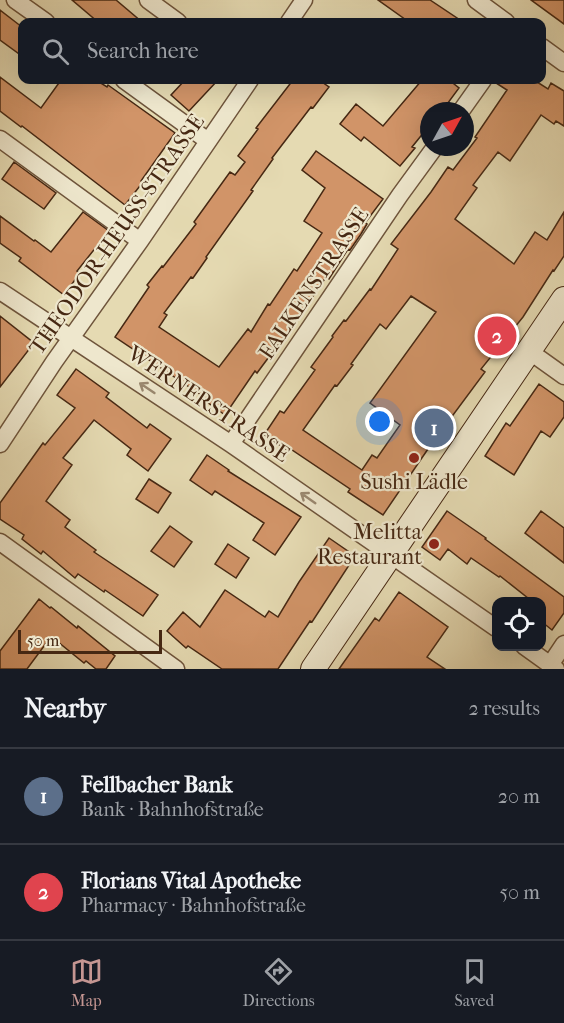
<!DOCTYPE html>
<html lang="en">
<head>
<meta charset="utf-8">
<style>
	:root { --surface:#171b24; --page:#20242c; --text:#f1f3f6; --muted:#9ea1a6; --line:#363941; --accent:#c59692 }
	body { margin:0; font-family:"IM FELL French Canon",serif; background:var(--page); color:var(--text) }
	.controls { position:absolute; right:18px; bottom:18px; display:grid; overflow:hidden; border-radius:12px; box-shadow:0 6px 24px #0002 }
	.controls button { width:54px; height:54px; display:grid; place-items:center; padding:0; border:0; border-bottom:2px solid var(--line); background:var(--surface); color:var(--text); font:30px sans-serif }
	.compass { position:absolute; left:420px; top:102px; width:54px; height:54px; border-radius:50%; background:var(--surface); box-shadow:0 6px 24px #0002; rotate:50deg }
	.scale { position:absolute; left:18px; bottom:15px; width:144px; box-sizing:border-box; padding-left:6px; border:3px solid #462813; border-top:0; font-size:16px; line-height:21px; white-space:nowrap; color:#462813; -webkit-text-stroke:4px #eee7cd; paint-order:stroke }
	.you { position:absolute; left:380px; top:422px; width:21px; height:21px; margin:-15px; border:4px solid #fff; border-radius:50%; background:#1a73e8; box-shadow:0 0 0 9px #1a73e833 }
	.badge { display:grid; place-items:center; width:39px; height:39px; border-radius:50%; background:var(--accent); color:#fff; font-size:20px; font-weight:700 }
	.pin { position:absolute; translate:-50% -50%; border:3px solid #fff; box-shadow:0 2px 6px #0006 }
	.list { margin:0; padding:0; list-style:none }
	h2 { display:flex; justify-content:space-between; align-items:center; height:78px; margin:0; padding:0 24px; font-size:26px }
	h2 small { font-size:20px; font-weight:400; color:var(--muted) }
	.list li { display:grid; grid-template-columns:39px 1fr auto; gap:18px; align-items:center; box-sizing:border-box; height:96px; padding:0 24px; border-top:2px solid var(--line) }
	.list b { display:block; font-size:22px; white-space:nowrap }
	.list p { margin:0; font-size:20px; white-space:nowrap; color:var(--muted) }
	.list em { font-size:20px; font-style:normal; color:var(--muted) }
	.icon { flex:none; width:33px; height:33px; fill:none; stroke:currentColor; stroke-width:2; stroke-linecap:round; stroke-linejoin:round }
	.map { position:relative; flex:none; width:564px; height:669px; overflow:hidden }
	.search { position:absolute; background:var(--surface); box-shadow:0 6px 24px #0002; left:18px; right:18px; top:18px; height:66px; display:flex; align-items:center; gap:15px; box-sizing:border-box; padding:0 21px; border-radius:12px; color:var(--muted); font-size:22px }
	.sheet { height:270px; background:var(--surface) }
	nav { display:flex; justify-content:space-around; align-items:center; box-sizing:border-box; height:84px; border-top:2px solid var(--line); background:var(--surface); font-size:16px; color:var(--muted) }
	nav a { display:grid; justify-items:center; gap:3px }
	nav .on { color:var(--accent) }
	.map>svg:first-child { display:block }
	.building { fill:#d19468; stroke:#462813; stroke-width:1.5; fill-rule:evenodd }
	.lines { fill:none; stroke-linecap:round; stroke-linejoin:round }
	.street-casing { stroke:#6e543b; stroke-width:19 }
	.secondary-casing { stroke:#462813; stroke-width:26 }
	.street { stroke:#eee7cd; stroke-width:16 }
	.secondary { stroke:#eee7cd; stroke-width:24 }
	.oneway { stroke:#9a8870 }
	.poi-dot { fill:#8f2418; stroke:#eee7cd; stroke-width:2 }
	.labels { text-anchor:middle; stroke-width:4.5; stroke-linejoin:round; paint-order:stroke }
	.street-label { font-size:22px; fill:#462813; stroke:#eee7cd }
	.poi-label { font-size:22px; fill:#462813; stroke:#eee7cd }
</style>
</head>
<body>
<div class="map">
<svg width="564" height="669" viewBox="0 0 564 669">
	<rect width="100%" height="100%" fill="#e5dab2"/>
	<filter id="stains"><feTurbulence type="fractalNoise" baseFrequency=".00333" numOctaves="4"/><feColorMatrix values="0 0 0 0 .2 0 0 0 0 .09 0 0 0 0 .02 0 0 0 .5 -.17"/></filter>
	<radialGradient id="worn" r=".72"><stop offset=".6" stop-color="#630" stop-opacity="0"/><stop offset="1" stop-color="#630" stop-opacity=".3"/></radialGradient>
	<path class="building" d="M72,0h44l26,22h-44z
		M378,0h52l33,22h-54z
		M531,0h33v24z
		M0,10l22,17v29l-22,-16z
		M0,77l41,31 20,-28h35l11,7 1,-2 67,48 -34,48 2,1 -18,23 -103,-79 -1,1 -21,-16z
		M185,80h33l-29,31 -18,-16z
		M293,80h26l10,7 -16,21 -2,-1 -39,51 1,1 -22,31 2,1 -47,66 1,1 -14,20 -2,-1 -27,36 3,2 -8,12 60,40 29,-38 3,3 17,-28 2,1 24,-36 3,2 25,-38 -18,-12 21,-33 -23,-18 14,-19 67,48 -18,24 2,1 -6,10 -11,16 -2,-1 -19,30 -3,-2 -42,62 -1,-1 -26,35 -2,-2 -30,44 -25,-18 1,-2 -86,-58 34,-50 -2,-2 15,-19 1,1 33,-43 -2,-2 36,-50 5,3 10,-13 -7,-6 20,-27 -2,-1z
		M422,80h27l10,8 -17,23h-13v15l-17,21 3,1 -15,18 -36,-29 -3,4 -21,-17 16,-20 27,22z
		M493,80h41l14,9 3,-6 13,8v35l-8,-5 -2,3 -13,-9 -31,46 -12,-9 -25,33 4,3 -22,31 59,45 21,-32 12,8 17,-28v44l-10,15 -1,-1 -30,47 -42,52 4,3 -55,74 -47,69 -35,-23 2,-3 -61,-41 -2,2 -23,-15 16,-24 4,2 31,-43 -4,-3 22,-30 -1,-1 12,-16 2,1 24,-32 1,1 27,-41 -7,-5 40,-52 17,-25 5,3 24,-32 -2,-1 32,-47 -14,-9zM411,296l25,16 -66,91 30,22 -23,33 -5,-3 -10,15 -59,-40 32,-45 2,1 16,-21 -2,-1 29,-40 6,5z
		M14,162l42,31 -12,16 -42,-30z
		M83,212l26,19 -32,40 3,2 -16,22 -45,-34 2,-3 -21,-15v-27l34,25 1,-1 16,12z
		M0,316l34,27 -34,44z
		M76,369l33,24 -3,4 41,31 3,-4 21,15 -23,32 -21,-16 4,-6 -37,-29 -31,38 9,7 -26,36 24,19 -5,7 31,23 -2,2 64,43 -15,21 -38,-26 -1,2 -26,-18 -3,4 -32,-27 -2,3 -19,-15 2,-4 -24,-16v-16l43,-60 2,2 30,-37 -18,-13z
		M539,384l25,18v15l-14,20 -9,-6 -27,44 -29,-19 21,-33 4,3z
		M207,455l22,15 -1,1 73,46 -26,38 -22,-15 11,-17 -49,-32 -3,4 -22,-15z
		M149,479l22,14 -13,20 -22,-14z
		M447,511l39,27 -1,1 79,58v16l-12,17 -10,-8v-20h-9l-33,-26 -1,1 -28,-19 -4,6 -19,-15 -8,11 -18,-13z
		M541,511l23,17v35l-39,-30z
		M170,526l22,16 -18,25 -23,-16z
		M329,538l26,18 -43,66 -2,-1 -32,48h-56l-34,-23 -2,2 -19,-17 16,-19 17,15 25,-37 40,27 4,-6 9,6 21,-35z
		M228,544l21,14 -13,20 -21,-14z
		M399,592l49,35 -21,30 18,12h-106l36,-51 4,3z
		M39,599l11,9 1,-1 26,21 1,-2 37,30 -9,13h-10l-10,-8 -2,2 -26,-21 -1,1 -7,-5 -23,31h-27v-18z"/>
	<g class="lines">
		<g class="street-casing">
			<path id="street" d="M15,0l31,22
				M148,0l30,22
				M476,0l30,22
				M289,22l15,-22
				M542,47l22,16
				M124,80l84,61
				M461,111l22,-31
				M0,139l140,102
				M0,291l231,153 265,184
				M529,351l35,25
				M0,444l54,-82 86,-121 110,-161
				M231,444l169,-249 35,-48
				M0,542l176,127
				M524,646l32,23
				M550,665l14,-21"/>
		</g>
		<g class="secondary-casing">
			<path id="secondary" d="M313,669l251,-370"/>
		</g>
		<use href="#street" class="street"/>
		<use href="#secondary" class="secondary"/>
	</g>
	<defs><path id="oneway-shaft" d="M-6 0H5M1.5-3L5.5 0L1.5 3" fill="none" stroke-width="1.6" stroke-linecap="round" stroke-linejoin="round" transform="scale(1.5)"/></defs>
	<g class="oneway">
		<use href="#oneway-shaft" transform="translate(147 388) rotate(-146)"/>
		<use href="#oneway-shaft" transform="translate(308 498) rotate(-145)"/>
	</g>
	<g class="poi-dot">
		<circle cx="414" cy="458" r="6"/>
		<circle cx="434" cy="544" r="6"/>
	</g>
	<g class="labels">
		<g class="street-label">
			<text transform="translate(116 234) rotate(-55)" y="8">THEODOR-HEUSS-STRASSE</text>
			<text transform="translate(313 283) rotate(-56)" y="8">FALKENSTRASSE</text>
			<text transform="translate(209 403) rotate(34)" y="8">WERNERSTRASSE</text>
		</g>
		<g class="poi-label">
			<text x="414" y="489">Sushi Lädle</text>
			<text x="422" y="539" text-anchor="end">Melitta<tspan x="422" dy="25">Restaurant</tspan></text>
		</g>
	</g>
	<rect width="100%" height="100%" filter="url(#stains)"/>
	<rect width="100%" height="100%" fill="url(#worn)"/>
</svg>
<div class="controls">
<button><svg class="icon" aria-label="locate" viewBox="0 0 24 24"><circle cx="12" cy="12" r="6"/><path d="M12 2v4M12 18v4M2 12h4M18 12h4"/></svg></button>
</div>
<svg class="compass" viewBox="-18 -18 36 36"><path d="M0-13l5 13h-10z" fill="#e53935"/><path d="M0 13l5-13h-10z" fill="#9ea1a6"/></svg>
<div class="scale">50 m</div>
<div class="you"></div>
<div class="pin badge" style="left:434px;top:428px;background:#5c6f8a">1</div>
<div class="pin badge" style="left:497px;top:336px;background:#e0444e">2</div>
<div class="search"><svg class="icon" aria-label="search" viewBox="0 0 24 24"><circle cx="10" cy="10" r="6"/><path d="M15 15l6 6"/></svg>Search here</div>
</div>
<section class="sheet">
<h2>Nearby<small>2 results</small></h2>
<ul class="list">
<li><span class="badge" style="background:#5c6f8a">1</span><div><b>Fellbacher Bank</b><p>Bank · Bahnhofstraße</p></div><em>20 m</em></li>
<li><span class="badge" style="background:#e0444e">2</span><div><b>Florians Vital Apotheke</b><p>Pharmacy · Bahnhofstraße</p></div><em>50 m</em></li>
</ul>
</section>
<nav>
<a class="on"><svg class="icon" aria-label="map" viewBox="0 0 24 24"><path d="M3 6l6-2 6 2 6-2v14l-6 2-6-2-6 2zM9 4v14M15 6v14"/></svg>Map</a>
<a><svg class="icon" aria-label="directions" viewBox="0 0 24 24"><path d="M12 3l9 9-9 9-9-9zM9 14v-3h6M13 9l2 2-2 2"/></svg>Directions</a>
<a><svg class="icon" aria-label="saved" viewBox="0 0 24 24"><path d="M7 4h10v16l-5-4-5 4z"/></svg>Saved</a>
</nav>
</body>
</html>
